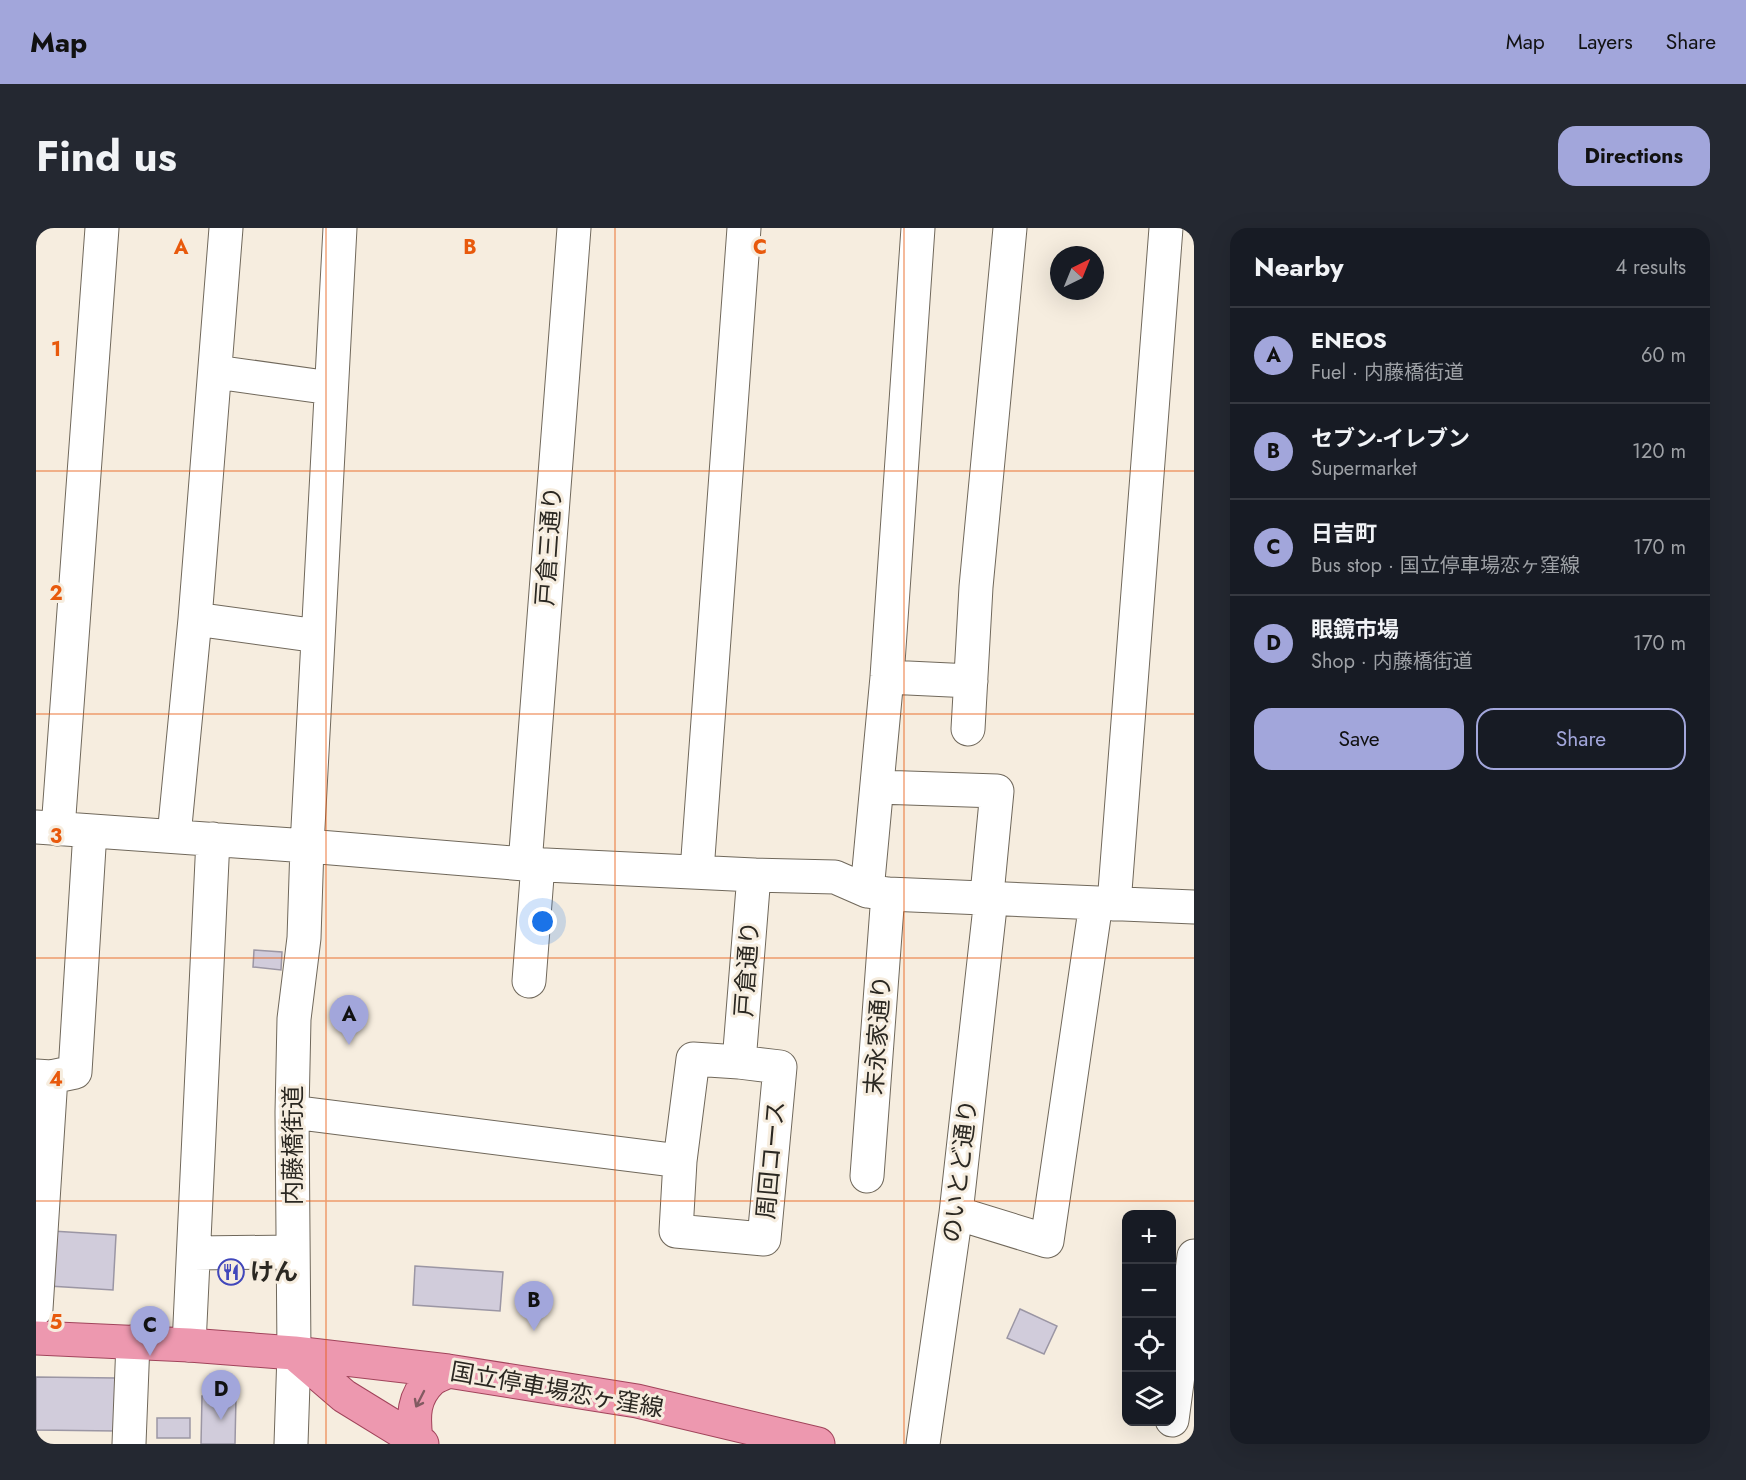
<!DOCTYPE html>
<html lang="en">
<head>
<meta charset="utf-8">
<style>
	:root { --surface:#171b24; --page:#242831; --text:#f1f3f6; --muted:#9ea1a6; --line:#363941; --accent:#a2a6db }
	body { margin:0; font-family:Jost,"Noto Sans JP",sans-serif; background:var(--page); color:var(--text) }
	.controls { position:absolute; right:18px; bottom:18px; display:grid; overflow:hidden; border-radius:12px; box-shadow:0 6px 24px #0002 }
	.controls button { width:54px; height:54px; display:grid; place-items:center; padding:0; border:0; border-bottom:2px solid var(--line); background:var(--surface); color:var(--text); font:30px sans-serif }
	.compass { position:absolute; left:1014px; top:18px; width:54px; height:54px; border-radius:50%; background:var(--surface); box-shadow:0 6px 24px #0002; rotate:43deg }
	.you { position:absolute; left:507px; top:694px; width:21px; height:21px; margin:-15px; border:4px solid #fff; border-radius:50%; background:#1a73e8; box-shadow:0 0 0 9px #1a73e833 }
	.badge { display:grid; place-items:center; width:39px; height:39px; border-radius:50%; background:var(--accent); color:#111; font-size:20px; font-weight:700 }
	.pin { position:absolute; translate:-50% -50px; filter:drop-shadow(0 2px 3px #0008) }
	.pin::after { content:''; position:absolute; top:32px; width:21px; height:18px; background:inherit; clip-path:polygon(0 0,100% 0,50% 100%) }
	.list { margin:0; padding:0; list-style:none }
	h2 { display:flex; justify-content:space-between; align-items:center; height:78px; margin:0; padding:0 24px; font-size:26px }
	h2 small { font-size:20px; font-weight:400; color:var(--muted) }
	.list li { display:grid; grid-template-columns:39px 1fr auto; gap:18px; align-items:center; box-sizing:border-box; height:96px; padding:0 24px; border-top:2px solid var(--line) }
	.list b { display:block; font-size:22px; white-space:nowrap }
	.list p { margin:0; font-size:20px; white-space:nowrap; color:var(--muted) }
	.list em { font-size:20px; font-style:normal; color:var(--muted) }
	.actions { display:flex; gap:12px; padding:18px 24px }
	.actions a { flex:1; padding:14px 0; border:2px solid var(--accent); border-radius:18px; text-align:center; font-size:21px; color:var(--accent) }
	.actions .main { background:var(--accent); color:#111 }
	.icon { flex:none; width:33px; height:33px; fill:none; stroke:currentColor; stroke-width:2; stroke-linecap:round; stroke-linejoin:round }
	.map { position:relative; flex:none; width:1158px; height:1216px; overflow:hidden; border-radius:18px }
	header { display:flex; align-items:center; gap:36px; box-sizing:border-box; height:84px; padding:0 30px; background:var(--accent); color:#111 }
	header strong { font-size:28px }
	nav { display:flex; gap:33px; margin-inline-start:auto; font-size:21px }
	.intro { display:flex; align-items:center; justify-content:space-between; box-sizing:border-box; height:144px; padding:0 36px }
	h1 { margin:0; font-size:42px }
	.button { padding:15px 27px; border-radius:18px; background:var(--accent); color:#111; font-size:21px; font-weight:700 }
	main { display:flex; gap:36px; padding:0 36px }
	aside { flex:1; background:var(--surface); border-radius:18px; box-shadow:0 6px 24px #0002 }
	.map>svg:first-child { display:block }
	.building { fill:#d1ccdb; stroke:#9b96a4; stroke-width:1.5 }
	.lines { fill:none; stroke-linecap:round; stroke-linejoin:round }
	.minor-casing { stroke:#70685b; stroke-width:35 }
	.major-casing { stroke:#a1445b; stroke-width:35 }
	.minor { stroke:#fff; stroke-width:33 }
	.major { stroke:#ed98af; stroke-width:33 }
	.oneway { stroke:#825a61 }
	.grid { fill:none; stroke:#e8590c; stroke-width:1.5; stroke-opacity:0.55 }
	.labels { text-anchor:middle; stroke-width:6; stroke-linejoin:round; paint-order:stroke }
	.street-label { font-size:24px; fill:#2b2822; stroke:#f6eddf }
	.poi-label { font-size:24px; font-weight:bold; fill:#2b2822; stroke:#f6eddf; text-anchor:start }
	.grid-label { font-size:20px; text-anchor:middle; font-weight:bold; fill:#e8590c; stroke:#f6eddf; stroke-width:6; stroke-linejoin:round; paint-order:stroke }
</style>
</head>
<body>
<header>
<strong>Map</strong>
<nav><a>Map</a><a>Layers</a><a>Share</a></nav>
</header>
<div class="intro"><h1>Find us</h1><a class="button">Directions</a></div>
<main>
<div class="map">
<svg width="1158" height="1216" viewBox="0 0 1158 1216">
	<rect width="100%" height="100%" fill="#f6eddf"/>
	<path class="building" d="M218,722l28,2 -1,18 -28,-3z
		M16,1003l64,4 -3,55 -64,-4z
		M379,1038l88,6 -3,39 -87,-6z
		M984,1081l37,17 -13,28 -37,-16z
		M0,1149l80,1v53l-80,-1z
		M166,1168h34l-1,48h-34z
		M121,1190h33v20h-33z"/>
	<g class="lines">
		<g class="minor-casing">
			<path id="minor" d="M180,144l115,16
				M159,391l123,17
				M851,449l84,4
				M932,501l8,-142 34,-359
				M842,559l119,4 -9,93 3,14 -35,315 -33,231
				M0,599l271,19 218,18 229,11 81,2 32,14 21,3 306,13
				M22,601l44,-601
				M138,608l21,-217 31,-391
				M489,636l49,-636
				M661,643l47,-643
				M831,663l20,-214 31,-449
				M1078,676l52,-676
				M493,753l9,-117
				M657,831l46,3 41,5 -16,172 -88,-8 4,-70z
				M703,834l15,-187
				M0,848l15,1 24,-5 15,-241
				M256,884l388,49
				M831,948l21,-282
				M920,985l91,28 49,-338
				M158,1025l99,-1
				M0,1081l15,-232
				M153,1117l24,-506
				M1136,1192l22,-164
				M93,1216l4,-102
				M255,1216l3,-91 -2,-241 2,-93 10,-81 3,-92 33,-618"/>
		</g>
		<g class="major-casing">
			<path id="major" d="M0,1110l153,7 105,8 154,18 189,30 181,43
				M258,1125l50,43 78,48
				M380,1211c-3,-23 -3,-42 15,-59 5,-4 12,-6 17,-9"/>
		</g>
		<use href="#minor" class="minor"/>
		<use href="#major" class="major"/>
	</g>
	<defs><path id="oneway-shaft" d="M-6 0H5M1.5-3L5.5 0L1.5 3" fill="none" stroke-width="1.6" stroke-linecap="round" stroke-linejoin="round" transform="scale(1.5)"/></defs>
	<use class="oneway" href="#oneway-shaft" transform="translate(384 1171) rotate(117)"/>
	<path class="grid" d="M290,0v1216M579,0v1216M868,0v1216M0,243h1158M0,486h1158M0,730h1158M0,973h1158"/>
	<defs>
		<g id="restaurant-ring" transform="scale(1.35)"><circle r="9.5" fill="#f6eddf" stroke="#4147bb" stroke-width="1.5"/><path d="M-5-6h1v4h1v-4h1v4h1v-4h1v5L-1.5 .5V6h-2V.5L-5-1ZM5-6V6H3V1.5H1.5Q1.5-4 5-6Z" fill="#4147bb"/></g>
	</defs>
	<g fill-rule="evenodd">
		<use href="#restaurant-ring" x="195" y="1044"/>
	</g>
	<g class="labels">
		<g class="street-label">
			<text transform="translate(513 318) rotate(-86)" y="8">戸倉三通り</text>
			<text transform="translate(711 741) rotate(-86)" y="8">戸倉通り</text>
			<text transform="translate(842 807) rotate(-86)" y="8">末永家通り</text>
			<text transform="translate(257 917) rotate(-90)" y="8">内藤橋街道</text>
			<text transform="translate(735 932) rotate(-85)" y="8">周回コース</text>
			<text transform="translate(924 943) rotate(-83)" y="8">のいとど通り</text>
			<text transform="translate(521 1162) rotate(10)" y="8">国立停車場恋ヶ窪線</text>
		</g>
		<g class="poi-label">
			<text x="214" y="1052">けん</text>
		</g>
	</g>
	<g class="grid-label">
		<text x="145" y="26">A</text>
		<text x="434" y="26">B</text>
		<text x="724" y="26">C</text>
		<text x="20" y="128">1</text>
		<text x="20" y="372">2</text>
		<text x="20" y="615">3</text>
		<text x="20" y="858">4</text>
		<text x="20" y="1101">5</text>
	</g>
</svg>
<div class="controls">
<button>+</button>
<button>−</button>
<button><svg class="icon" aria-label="locate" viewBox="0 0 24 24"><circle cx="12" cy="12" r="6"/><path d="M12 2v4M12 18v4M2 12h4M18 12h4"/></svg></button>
<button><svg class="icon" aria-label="layers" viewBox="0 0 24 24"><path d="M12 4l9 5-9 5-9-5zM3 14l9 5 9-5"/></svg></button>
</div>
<svg class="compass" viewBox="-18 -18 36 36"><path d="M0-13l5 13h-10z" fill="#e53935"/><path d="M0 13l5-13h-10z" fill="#9ea1a6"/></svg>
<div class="you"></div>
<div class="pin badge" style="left:313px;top:817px">A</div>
<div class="pin badge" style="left:498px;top:1103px">B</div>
<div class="pin badge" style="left:114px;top:1128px">C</div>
<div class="pin badge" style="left:185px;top:1192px">D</div>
</div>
<aside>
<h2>Nearby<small>4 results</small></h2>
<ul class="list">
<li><span class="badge">A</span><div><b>ENEOS</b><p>Fuel · 内藤橋街道</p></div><em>60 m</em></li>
<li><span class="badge">B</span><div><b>セブン-イレブン</b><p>Supermarket</p></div><em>120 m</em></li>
<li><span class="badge">C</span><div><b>日吉町</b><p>Bus stop · 国立停車場恋ヶ窪線</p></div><em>170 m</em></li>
<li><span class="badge">D</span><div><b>眼鏡市場</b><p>Shop · 内藤橋街道</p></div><em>170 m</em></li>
</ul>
<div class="actions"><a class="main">Save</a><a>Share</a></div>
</aside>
</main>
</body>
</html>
